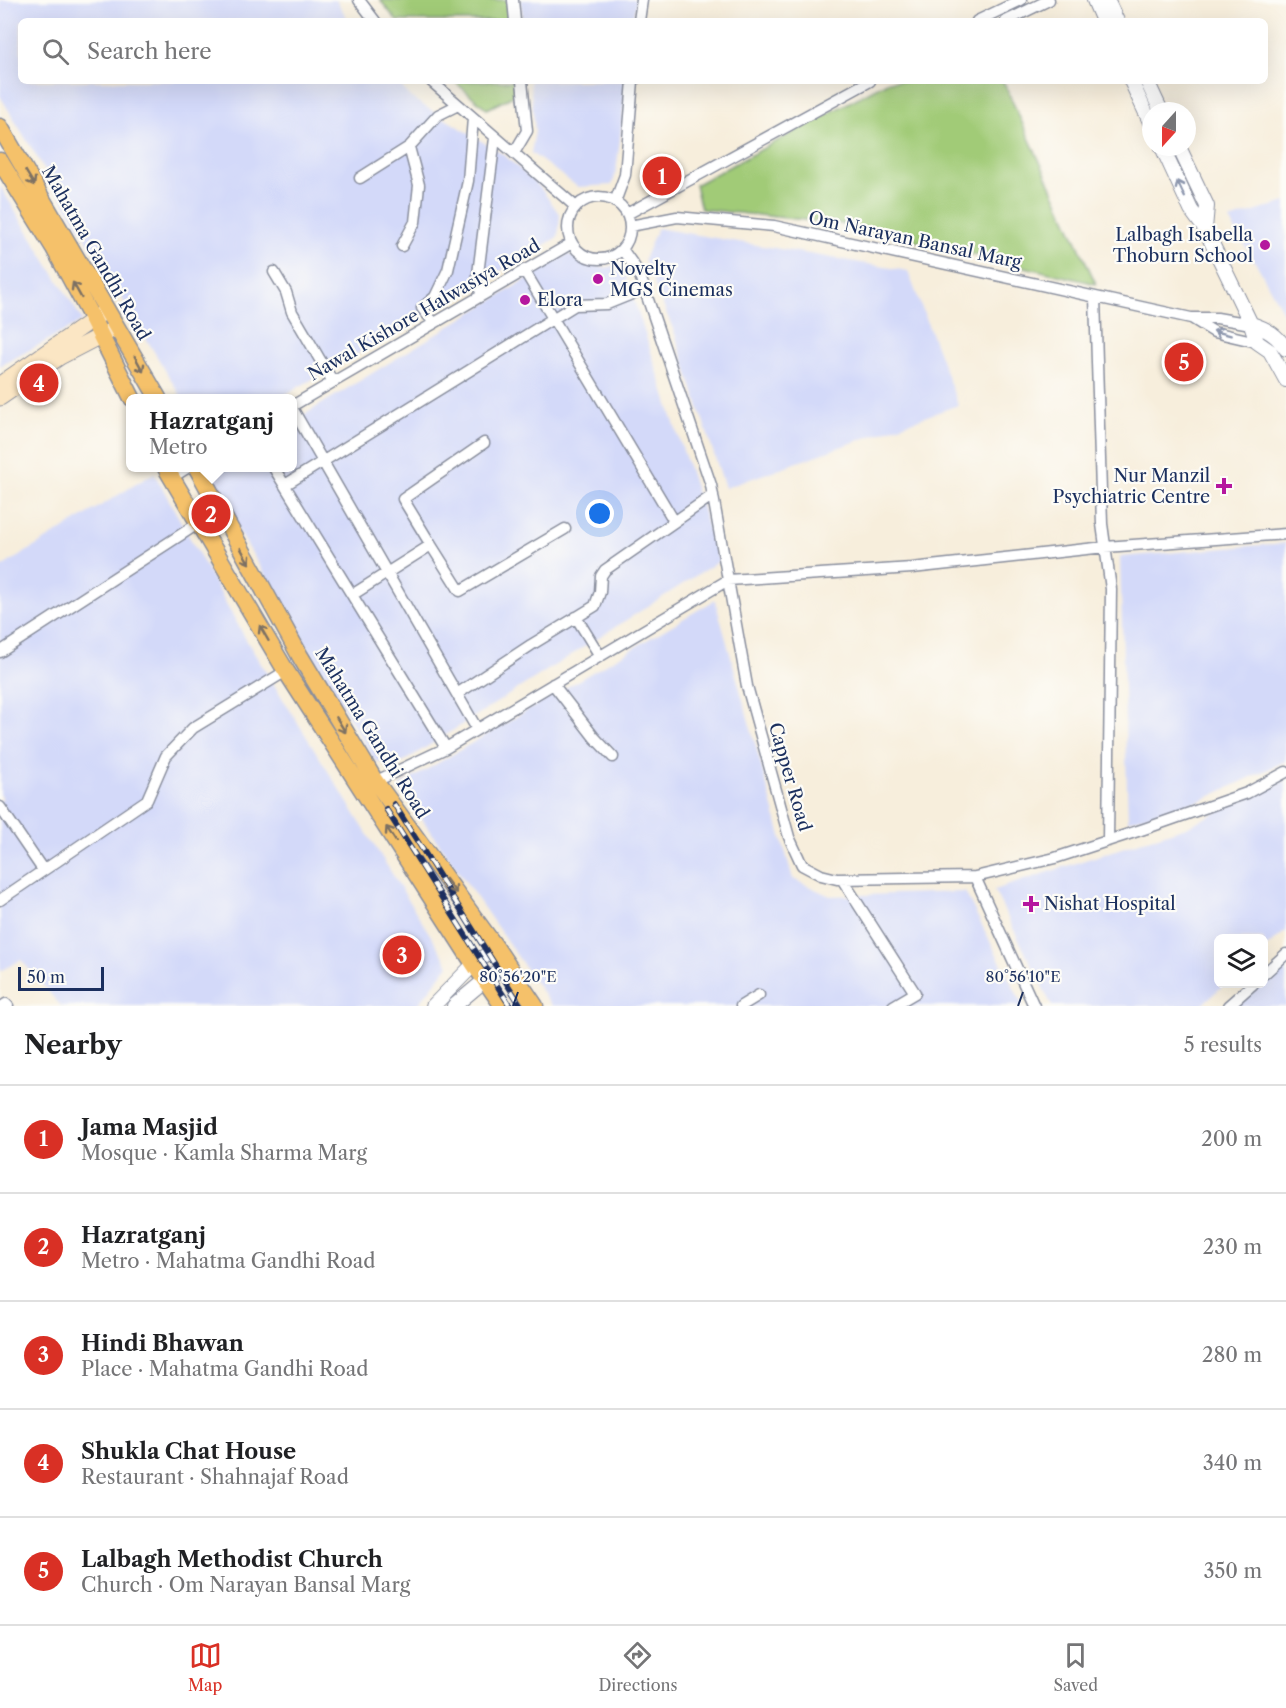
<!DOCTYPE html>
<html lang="en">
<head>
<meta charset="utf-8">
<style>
	:root { --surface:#fff; --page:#f6f6f6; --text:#202124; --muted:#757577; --line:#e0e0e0; --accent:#d93025 }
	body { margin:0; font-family:"Libre Caslon Text",serif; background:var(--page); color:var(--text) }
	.controls { position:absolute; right:18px; bottom:18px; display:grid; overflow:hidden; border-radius:9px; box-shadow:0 6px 24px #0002 }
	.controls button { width:54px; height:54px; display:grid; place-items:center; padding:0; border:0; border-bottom:2px solid var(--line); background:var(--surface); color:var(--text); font:30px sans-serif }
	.compass { position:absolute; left:1142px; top:102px; width:54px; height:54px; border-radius:50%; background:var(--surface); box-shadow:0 6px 24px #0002; rotate:201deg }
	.scale { position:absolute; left:18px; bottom:15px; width:86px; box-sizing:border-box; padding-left:6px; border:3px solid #1b2f5e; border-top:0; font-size:16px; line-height:21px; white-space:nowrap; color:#1b2f5e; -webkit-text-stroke:4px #fdfcf7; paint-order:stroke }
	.you { position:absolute; left:600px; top:514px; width:21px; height:21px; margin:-15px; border:4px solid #fff; border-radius:50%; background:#1a73e8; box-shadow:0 0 0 9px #1a73e833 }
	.badge { display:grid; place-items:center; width:39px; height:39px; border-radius:50%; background:var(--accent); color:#fff; font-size:20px; font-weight:700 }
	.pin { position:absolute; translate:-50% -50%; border:3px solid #fff; box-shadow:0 2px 6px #0006 }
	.popup { position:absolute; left:126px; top:394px; width:171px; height:78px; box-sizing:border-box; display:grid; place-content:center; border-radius:9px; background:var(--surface); filter:drop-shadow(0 2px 4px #0005); font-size:20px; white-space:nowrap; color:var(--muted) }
	.popup b { font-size:22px; color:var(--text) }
	.popup::after { content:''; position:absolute; left:50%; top:100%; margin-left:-12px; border:12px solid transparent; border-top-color:var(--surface) }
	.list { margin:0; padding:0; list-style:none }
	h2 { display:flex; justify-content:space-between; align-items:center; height:78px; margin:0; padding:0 24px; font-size:26px }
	h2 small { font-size:20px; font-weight:400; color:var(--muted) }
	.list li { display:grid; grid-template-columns:39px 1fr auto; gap:18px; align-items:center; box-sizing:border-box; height:108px; padding:0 24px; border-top:2px solid var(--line) }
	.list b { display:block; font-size:22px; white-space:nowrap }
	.list p { margin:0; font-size:20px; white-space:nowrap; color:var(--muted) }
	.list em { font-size:20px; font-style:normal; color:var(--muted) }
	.icon { flex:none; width:33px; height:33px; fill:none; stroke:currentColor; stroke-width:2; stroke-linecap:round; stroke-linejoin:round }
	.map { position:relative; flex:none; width:1286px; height:1006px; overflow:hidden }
	.search { position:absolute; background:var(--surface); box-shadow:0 6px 24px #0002; left:18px; right:18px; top:18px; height:66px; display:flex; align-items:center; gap:15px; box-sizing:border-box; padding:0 21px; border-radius:9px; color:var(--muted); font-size:22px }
	.sheet { height:618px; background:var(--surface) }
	nav { display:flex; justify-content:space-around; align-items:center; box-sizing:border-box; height:84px; border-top:2px solid var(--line); background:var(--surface); font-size:16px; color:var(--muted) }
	nav a { display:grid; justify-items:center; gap:3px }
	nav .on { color:var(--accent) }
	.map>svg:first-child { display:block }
	.built { fill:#d3d9f9 }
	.green { fill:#a1cb77; stroke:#5e7d6a; stroke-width:1.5 }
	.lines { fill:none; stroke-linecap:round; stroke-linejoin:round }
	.minor-casing { stroke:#898e9d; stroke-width:13 }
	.tertiary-casing { stroke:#898e9d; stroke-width:16 }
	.secondary-casing { stroke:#898e9d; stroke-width:17 }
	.primary-casing { stroke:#898e9d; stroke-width:19 }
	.minor { stroke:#fff; stroke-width:10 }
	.tertiary { stroke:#fff; stroke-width:14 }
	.secondary { stroke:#fbe6c4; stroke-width:15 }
	.primary { stroke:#f5c16b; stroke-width:16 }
	.rail-casing { stroke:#1b2f5e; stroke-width:6 }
	.rail { stroke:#fdfcf7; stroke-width:4; stroke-dasharray:11; stroke-linecap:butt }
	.oneway { stroke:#7d7164 }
	.oneway2 { stroke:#8d97ae }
	.ticks { fill:none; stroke:#1b2f5e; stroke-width:2 }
	.poi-dot { fill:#b5179e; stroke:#fdfcf7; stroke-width:2 }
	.labels { text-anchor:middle; stroke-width:4.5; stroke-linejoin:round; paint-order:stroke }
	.poi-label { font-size:18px; fill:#1b2f5e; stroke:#fdfcf7; text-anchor:start }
	.street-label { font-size:18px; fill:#1b2f5e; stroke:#fdfcf7 }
	.ticks-label { font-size:15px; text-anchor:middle; fill:#1b2f5e; stroke:#fdfcf7; stroke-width:4.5; stroke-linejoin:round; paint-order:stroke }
</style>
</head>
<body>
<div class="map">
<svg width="1286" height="1006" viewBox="0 0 1286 1006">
	<rect width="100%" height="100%" fill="#fdfcf7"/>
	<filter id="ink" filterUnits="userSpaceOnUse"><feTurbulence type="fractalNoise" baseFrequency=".0167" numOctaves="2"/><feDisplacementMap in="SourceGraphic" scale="12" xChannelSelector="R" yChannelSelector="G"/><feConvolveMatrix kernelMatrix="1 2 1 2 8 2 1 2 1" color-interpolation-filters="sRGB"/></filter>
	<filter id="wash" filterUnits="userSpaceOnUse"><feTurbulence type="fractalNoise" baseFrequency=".008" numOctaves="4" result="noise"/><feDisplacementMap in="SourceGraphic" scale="24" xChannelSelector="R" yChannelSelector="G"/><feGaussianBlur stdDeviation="1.35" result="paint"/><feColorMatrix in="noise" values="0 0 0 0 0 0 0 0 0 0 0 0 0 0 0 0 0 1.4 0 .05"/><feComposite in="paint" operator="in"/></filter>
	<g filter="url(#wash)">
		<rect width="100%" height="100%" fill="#f7eedc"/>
		<path class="built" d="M0,0h336l13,21h-328v60h375l17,18 91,56 35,31 21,29 -2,22 -149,88 -130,73h-97l-182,-302z
			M520,0h116l-3,21h-110z
			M530,81h97l-11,92 -4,12 -34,2 -47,-34 4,-22z
			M0,186l83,135 -83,45z
			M1286,202v116l-26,-48 -31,-50z
			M657,228l251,43 50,134 -233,83 -51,-157 -30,-71z
			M568,254l13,8 25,6 16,-5 97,298 -319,203 -25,-3 -148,-250 -19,-36 12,-7h72v-46z
			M154,473l94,170 201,322 -32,41h-356l-40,-46 -21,11v-170l3,-2 -3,-5v-226z
			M1286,543v218l-86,40 -72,20 -8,-264z
			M715,600l78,279 37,17 135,-4 58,114h-471l-153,-220z
			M1286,780v151l-22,18v-10h-46v45h7l-25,22h-148l-58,-116 192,-63z
			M1286,963v43h-48l46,-42z"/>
		<path class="green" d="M380,0h127l2,21h-112z
			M454,81h62l1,13 -30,15z
			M889,81h114l93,203 -253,-60 -142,-15 -6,-24z"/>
	</g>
	<g filter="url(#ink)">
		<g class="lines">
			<g class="minor-casing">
				<path id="minor" d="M359,0l16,21
					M513,0l2,21
					M639,21l3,-21
					M977,21l44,-21
					M1006,21l43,-21
					M431,81l145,126
					M514,153l13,-22 -5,-50
					M360,178l49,-31 29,-32 20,-10
					M568 228a31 31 0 1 1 62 0a31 31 0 1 1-62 0Z
					M615,202l10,-27 8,-94
					M627,214l243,-133
					M630,226l47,-9 97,9 417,92h26l34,6
					M402,246l13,-24 4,-37 -10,-38
					M622,249l17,24 72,212 36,201 42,151 13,28 19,10 16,4 138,-2 80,-19 89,-29 103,-36 39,-21
					M524,270l150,251
					M274,272l12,20 6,20 41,70
					M482,295l-5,-13 18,-144
					M1095,297l7,227 9,65 -3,252
					M1193,319l21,13 43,10
					M434,323l-12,-15 13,-11 13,-27 20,-89 5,-63
					M292,406l280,-163
					M292,408l185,321
					M274,468l172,280
					M171,478l16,-10
					M285,485l290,-180 32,-1 37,-15
					M431,545l29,46 105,-62
					M352,595l79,-50 -28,-46 81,-56
					M576,617l24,39
					M0,652l199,-129
					M553,684l41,53 19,20
					M457,694l74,-49 64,-39 5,-14 1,-16 4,-6 108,-75
					M370,784l76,-36 282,-168 184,-12 193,-21 181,-13
					M0,807l43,63
					M975,877l59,129
					M842,879l73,114 -22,13
					M0,900l147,-100 19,-44 27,-28 93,-57
					M1264,974l22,-20
					M3,1006l3,-2 2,2
					M741,1006l18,-11
					M1228,1006l25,-22"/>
			</g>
			<g class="tertiary-casing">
				<path id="tertiary" d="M1094,0l9,21
					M1107,0l10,21
					M1131,81l20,43
					M1147,81l14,30
					M1162,147l29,63 14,19 46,95 6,18 13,9 16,29
					M1179,147l28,59 -2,23
					M1251,324c16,5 26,11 35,25
					M433,1006l41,-42 22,-16
					M454,1006l31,-26 22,-15"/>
			</g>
			<g class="secondary-casing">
				<path id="secondary" d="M0,384l101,-70
					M0,398l60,-41 50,-26"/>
			</g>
			<g class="primary-casing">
				<path id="primary" d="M0,127l158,271
					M0,161l54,87 39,72 39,78
					M166,468l120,203 188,293 29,42
					M197,468l103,188 75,125 121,167 39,58"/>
			</g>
			<use href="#minor" class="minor"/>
			<use href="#tertiary" class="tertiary"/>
			<use href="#secondary" class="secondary"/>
			<use href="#primary" class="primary"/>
			<g class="rail-casing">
				<path id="rail" d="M394,804l127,202
					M386,809l124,197"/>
			</g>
			<use href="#rail" class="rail"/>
		</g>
		<defs><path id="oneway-shaft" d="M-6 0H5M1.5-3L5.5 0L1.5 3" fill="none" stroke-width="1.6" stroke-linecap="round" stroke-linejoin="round" transform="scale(1.5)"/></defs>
		<g class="oneway">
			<use href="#oneway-shaft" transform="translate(30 178) rotate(59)"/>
			<use href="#oneway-shaft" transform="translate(77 290) rotate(-119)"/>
			<use href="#oneway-shaft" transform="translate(139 364) rotate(61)"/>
			<use href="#oneway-shaft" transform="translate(245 556) rotate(61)"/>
			<use href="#oneway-shaft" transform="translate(264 633) rotate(-120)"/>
			<use href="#oneway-shaft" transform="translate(341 725) rotate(59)"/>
			<use href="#oneway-shaft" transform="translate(391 834) rotate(-123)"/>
			<use href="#oneway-shaft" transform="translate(451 886) rotate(54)"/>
		</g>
		<g class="oneway2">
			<use href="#oneway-shaft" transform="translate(1181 189) rotate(-115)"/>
			<use href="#oneway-shaft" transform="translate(1222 333) rotate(-165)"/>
		</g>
	</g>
	<path class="ticks" d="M513,1006l5,-14M1018,1006l5,-14"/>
	<g class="poi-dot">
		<circle cx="1265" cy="245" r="6"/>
		<circle cx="598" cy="279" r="6"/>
		<circle cx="525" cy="300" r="6"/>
		<path d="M1221 477h6v6h6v6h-6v6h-6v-6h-6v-6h6z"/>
		<path d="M1028 895h6v6h6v6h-6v6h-6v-6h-6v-6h6z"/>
	</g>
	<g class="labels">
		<g class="poi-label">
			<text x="1253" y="241" text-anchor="end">Lalbagh Isabella<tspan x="1253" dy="21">Thoburn School</tspan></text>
			<text x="610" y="275">Novelty<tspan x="610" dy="21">MGS Cinemas</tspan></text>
			<text x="537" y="306">Elora</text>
			<text x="1210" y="482" text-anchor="end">Nur Manzil<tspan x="1210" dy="21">Psychiatric Centre</tspan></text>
			<text x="1044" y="910">Nishat Hospital</text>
		</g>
		<g class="street-label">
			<text transform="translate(915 240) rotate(12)" y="6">Om Narayan Bansal Marg</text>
			<text transform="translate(96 253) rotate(60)" y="6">Mahatma Gandhi Road</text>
			<text transform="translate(424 310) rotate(-30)" y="6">Nawal Kishore Halwasiya Road</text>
			<text transform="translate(372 733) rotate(58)" y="6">Mahatma Gandhi Road</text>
			<text transform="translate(790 777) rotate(74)" y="6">Capper Road</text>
		</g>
	</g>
	<g class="ticks-label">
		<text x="518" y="982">80°56'20"E</text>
		<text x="1023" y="982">80°56'10"E</text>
	</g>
</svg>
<div class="controls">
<button><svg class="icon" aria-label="layers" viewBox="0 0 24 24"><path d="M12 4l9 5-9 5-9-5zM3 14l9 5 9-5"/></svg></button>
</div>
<svg class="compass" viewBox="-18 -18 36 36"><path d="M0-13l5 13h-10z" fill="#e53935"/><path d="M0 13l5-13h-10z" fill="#757577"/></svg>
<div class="scale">50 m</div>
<div class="you"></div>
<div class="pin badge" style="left:662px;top:176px">1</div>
<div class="pin badge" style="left:211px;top:514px">2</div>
<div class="popup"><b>Hazratganj</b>Metro</div>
<div class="pin badge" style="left:402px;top:955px">3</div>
<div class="pin badge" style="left:39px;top:383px">4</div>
<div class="pin badge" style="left:1184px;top:362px">5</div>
<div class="search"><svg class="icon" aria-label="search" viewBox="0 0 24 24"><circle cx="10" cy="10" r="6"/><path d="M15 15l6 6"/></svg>Search here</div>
</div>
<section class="sheet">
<h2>Nearby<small>5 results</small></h2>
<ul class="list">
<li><span class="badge">1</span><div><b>Jama Masjid</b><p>Mosque · Kamla Sharma Marg</p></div><em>200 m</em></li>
<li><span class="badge">2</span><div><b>Hazratganj</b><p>Metro · Mahatma Gandhi Road</p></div><em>230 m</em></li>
<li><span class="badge">3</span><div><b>Hindi Bhawan</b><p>Place · Mahatma Gandhi Road</p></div><em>280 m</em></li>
<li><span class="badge">4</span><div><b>Shukla Chat House</b><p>Restaurant · Shahnajaf Road</p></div><em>340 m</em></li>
<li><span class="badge">5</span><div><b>Lalbagh Methodist Church</b><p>Church · Om Narayan Bansal Marg</p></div><em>350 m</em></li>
</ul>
</section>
<nav>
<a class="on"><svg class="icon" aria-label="map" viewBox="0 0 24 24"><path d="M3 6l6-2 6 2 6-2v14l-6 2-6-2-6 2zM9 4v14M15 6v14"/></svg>Map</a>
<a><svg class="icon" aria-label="directions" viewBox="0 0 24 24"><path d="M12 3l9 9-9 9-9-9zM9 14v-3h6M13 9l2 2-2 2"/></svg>Directions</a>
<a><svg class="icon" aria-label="saved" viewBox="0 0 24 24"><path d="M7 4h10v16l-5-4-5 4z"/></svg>Saved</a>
</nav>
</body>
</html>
